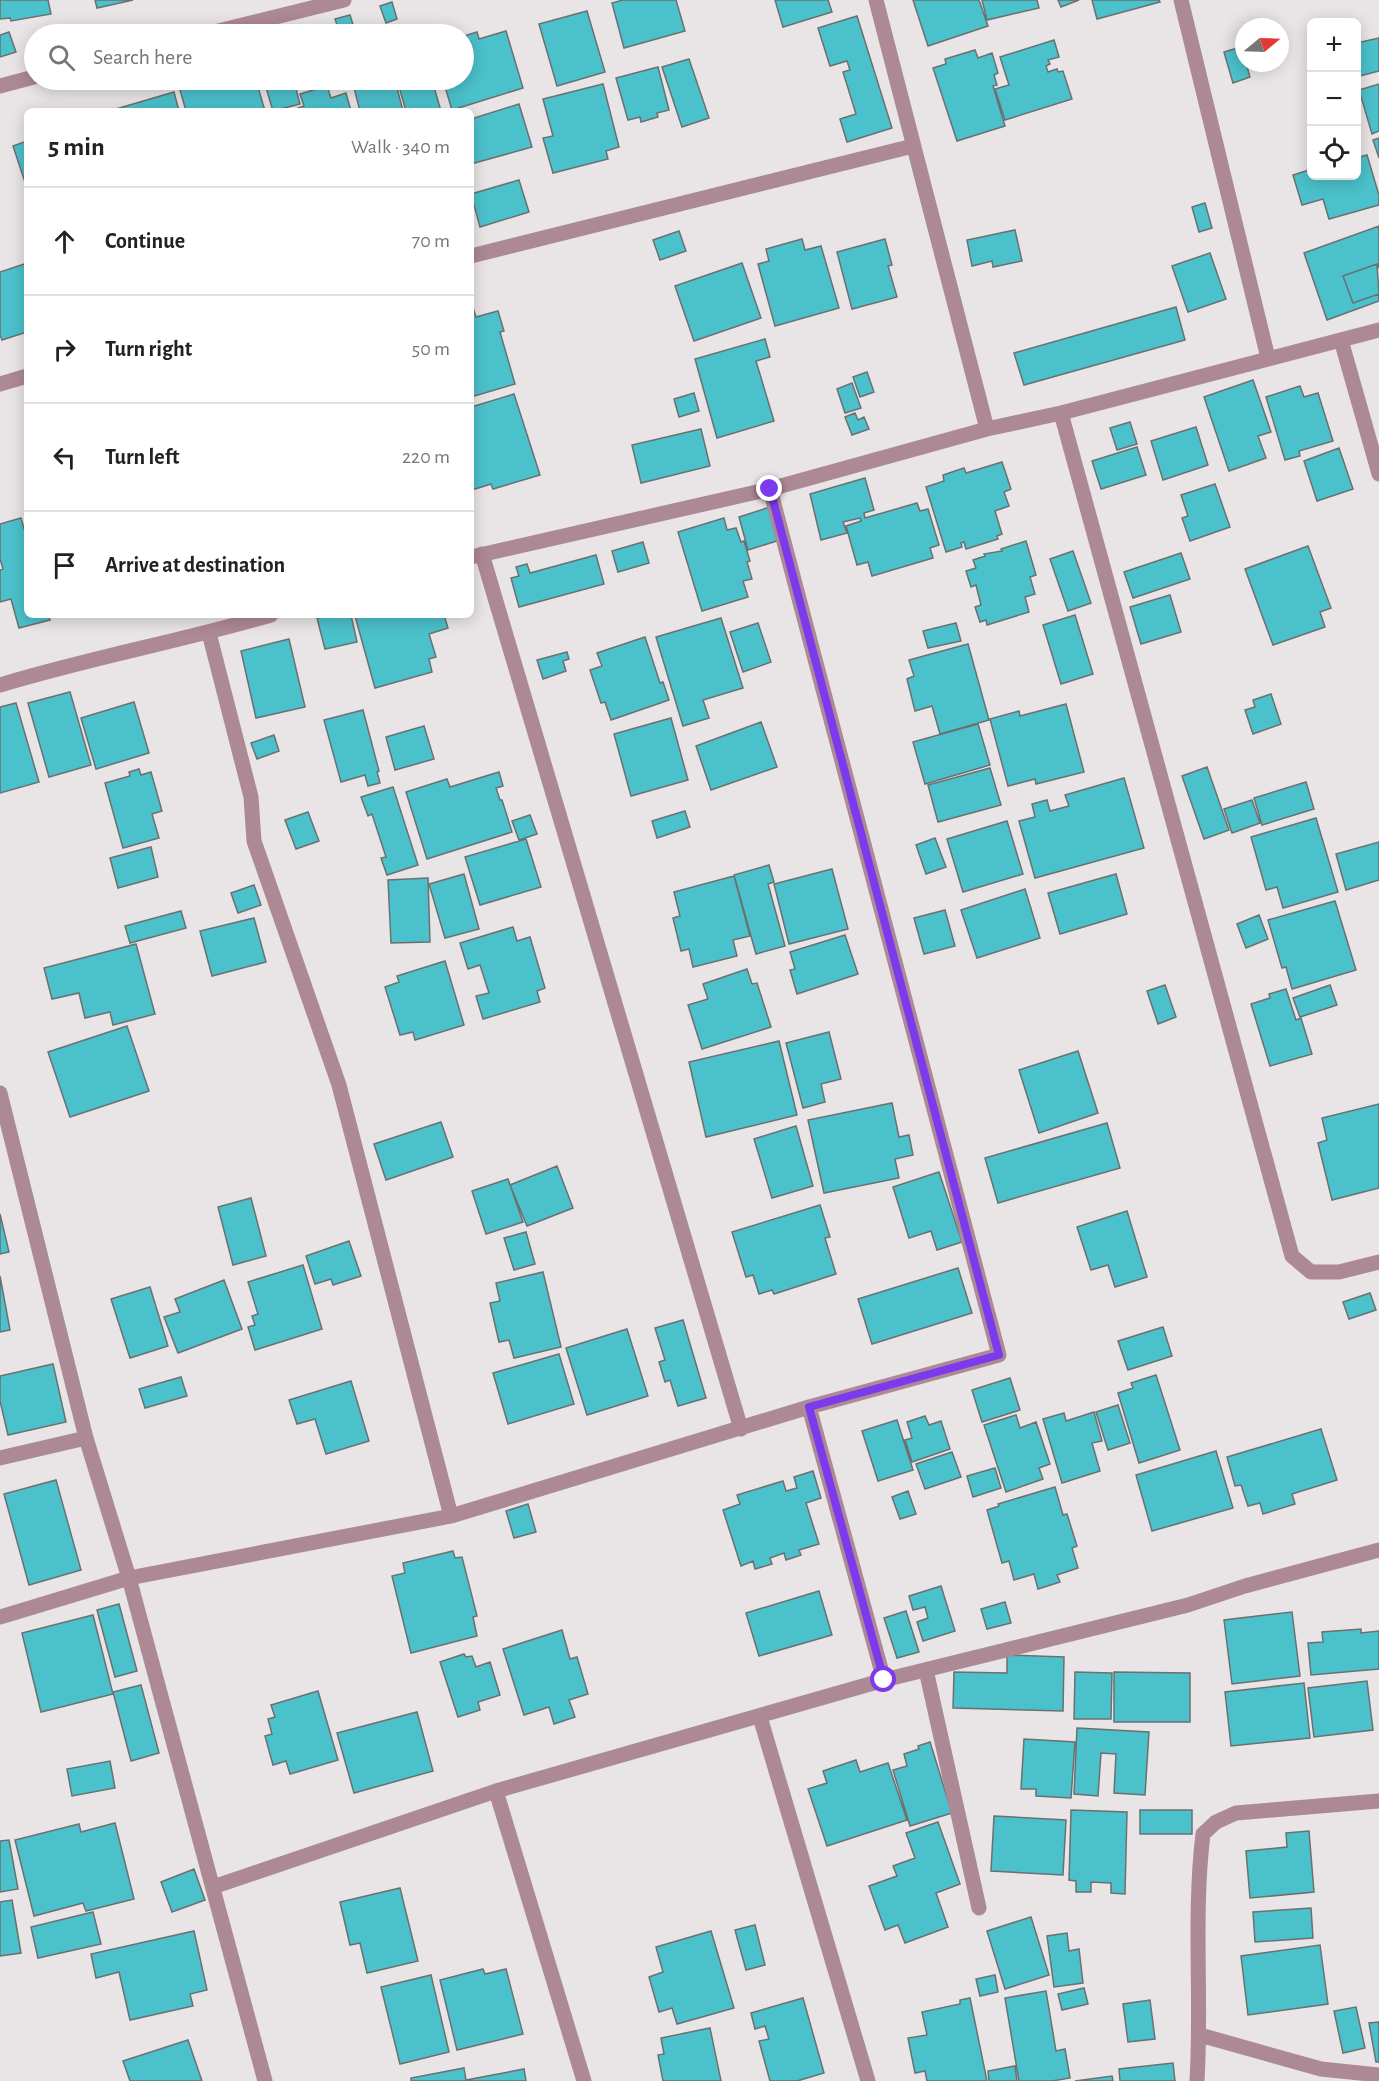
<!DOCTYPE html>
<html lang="en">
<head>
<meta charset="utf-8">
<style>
	:root { --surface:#fff; --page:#f2f2f2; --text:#222; --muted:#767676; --line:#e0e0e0 }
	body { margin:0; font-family:"Alegreya Sans",sans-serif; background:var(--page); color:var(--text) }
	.controls { position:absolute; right:18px; top:18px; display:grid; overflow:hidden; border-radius:9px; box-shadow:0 3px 15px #0003 }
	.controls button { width:54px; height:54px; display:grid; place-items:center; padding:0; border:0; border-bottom:2px solid var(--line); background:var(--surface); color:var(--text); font:30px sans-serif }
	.compass { position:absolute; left:1235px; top:18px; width:54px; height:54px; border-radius:50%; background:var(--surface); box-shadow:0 3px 15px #0003; rotate:71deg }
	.stop { position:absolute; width:18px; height:18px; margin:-14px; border:4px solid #7c3aed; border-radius:50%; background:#fff }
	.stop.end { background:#7c3aed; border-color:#fff; box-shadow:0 2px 6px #0008 }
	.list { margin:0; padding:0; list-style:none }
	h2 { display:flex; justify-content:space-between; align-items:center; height:78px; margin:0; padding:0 24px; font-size:26px }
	h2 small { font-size:20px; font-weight:400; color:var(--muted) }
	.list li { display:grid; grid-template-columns:39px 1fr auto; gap:18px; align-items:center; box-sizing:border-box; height:108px; padding:0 24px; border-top:2px solid var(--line) }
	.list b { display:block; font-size:22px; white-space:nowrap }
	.list em { font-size:20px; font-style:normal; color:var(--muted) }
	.icon { flex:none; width:33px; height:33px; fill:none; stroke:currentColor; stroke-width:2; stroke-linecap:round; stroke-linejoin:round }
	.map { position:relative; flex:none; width:1379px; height:2081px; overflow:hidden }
	.search { position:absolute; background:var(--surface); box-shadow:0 3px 15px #0003; left:24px; top:24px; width:450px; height:66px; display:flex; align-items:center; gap:15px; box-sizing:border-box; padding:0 21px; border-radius:33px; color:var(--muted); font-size:22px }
	.panel { position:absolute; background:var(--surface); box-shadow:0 3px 15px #0003; left:24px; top:108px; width:450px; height:510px; border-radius:9px }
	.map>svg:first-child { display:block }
	.building { fill:#4bc1cb; stroke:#6b7071; stroke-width:1.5 }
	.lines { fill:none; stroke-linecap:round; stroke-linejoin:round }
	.minor { stroke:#ad8895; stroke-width:15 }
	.route { stroke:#7c3aed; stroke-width:8 }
</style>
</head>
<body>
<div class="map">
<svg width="1379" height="2081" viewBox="0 0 1379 2081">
	<rect width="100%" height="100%" fill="#e9e4e6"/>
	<path class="building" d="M0,0h48l3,14 -40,7 -1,-3 -10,1z
		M95,0h38l-36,8z
		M623,0h53l9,31 -61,17 -12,-45z
		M775,0h53l4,12 -49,15z
		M913,0h66l9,26 -60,20z
		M982,0h55l2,8 -52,12z
		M1058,0h21l-18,7z
		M1092,0h67l1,2 -63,17z
		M392,2l5,17 -11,4 -6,-17z
		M587,11l18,61 -48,14 -18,-62z
		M350,15l5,16 -15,3 -5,-15z
		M857,16l35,112 -45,14 -7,-23 16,-5 -13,-42 7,-2 -3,-9 -17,5 -12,-38z
		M506,31l17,57 -71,22 -9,-30h21v-44l13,-4 2,7z
		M9,32l7,20 -16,5v-22z
		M1379,38v33l-23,6v-34z
		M1054,40l5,17 -11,3 2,4 -4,2 2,6 9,-3 1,3 5,-1 9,28 -67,21 -10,-31 14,-4 -9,-28z
		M1241,47l3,16h2l4,14 -17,6 -9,-31z
		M975,50l3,8 14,-5 6,20 -4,2 3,10 -4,1 12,40 -48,15 -24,-73 13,-4 -1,-5z
		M689,59l20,59 -27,9 -20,-60z
		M658,67l11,43 -12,3 1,4 -17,5 -1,-5 -12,3 -12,-42z
		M216,80h40l9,31h-79l-6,-21z
		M276,80h22l-4,1 6,23 -27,7 -8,-27z
		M352,80h43l8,31h-43z
		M397,80h35l9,31h-35z
		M603,84l16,63 -13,4 2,8 -55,14 -10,-35 10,-2 -10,-37z
		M1379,84v47l-7,3 -13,-44z
		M327,86l4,12 15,-5 5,18h-52l-1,-3 6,-2 -4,-12z
		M174,92l5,19h-62l-1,-2z
		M519,104l13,43 -61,17v-45z
		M1379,138v20l-6,-18z
		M27,141v47l-14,-42z
		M1367,155l12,40v10l-50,14 -6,-20 -21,6 -9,-30 19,-6v7h44v-18z
		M519,180l10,32 -49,15 -9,-33z
		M1205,203l7,25 -13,4 -7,-25z
		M1379,226v42l-2,-4 -34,12 10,27 26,-9v7l-52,19 -23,-67z
		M1015,230l7,31 -29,6 -1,-6 -20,5 -5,-26z
		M679,231l7,20 -26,9 -7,-20z
		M802,239l3,11 16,-4 18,62 -64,18 -17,-62 11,-3 -3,-12z
		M885,239l7,26 -4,1 9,31 -45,12 -15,-57z
		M1210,253l16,46 -38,13 -16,-46z
		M27,263v69l-25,8 -2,-5v-63z
		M742,263l19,55 -67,23 -19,-55z
		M1377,264l2,30 -26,9 -10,-27z
		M1176,307l9,33 -161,45 -10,-32z
		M471,308h2l3,9 22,-6 6,20 -4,1 15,52 -44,13z
		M765,339l5,18 -14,4 18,60 -57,17 -22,-79z
		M867,372l7,20 -14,5 -7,-20z
		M1253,380l18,52 -13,4 8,22 -37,13 -25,-74z
		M852,383l9,25 -16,5 -8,-24z
		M1300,386l4,11 14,-4 15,48 -34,10 1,5 -15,4 -19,-63z
		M694,393l5,18 -20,6 -5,-18z
		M514,394l26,81 -47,14 -2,-5 -19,6 -1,-83z
		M855,413l3,7 6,-3 5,12 -17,6 -7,-18z
		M1130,422l7,22 -20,6 -7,-22z
		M1196,427l12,38 -45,15 -12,-39z
		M701,429l9,37 -69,17 -9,-38z
		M1137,447l9,28 -45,14 -9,-28z
		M1339,448l14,41 -36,12 -13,-40z
		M1002,462l9,27 -7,3 5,14 -14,5 7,23 -5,2 1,3 -32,10 -2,-7 -3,1 1,4 -16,5 -20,-65 18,-6 -1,-6 21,-7 2,5z
		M865,478l9,32 -10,3 1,5 52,-15 3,8 8,-2 11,36 -9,3 3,10 -61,18 -4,-14 -11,3 -11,-39 15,-5 -1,-3 -17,4 4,11 -26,7 -11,-46z
		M1215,484l15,43 -40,14 -8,-23 6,-2 -7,-21z
		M770,507l10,33 -32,10 -9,-33z
		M21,518l6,21v76h21l2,5 -31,8 -8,-29 -11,3v-32l3,-1 -3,-10v-35z
		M724,518l3,12 9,-2 5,14 3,-1 6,20 -3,1 5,17 -9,2 5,16 -46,14 -24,-79z
		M1026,541l10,34 -6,2 5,17 -10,3 4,15 -42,13 -1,-5 -6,2 -5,-15 6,-2 -5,-20 -5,2 -5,-16 10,-3 -3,-8 12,-4 -1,-2 18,-3 -1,-2z
		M643,542l6,21 -31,9 -6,-21z
		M1308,546l23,62 -11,4 5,15 -52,18 -28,-76z
		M1073,551l18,52 -23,8 -18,-52z
		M1181,553l9,26 -57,19 -9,-26z
		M596,555l8,29 -85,23 -8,-29 8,-2 -3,-9 11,-3 3,9z
		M1170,595l11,37 -40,12 -11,-37z
		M329,615h22l6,27 -32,7 -8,-31z
		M444,615l4,13 -19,6 7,23 -7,2 3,13 -57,16 -20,-72z
		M1075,615l18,59 -32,10 -18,-59z
		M721,618l22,70 -40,12 6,18 -26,8 -27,-89z
		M758,623l13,39 -28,10 -13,-40z
		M956,623l5,18 -33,7 -5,-17z
		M645,637l15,46 3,-1 6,18 -58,20 -6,-18 -4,1 -11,-33 12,-4 -5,-13z
		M289,639l16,68 -49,11 -15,-67z
		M968,644l21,76 -49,14 -8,-28 -17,5 -8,-32 7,-3 -5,-16z
		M567,652l2,7 -6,2 3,10 -23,8 -6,-19z
		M70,692l21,73 -42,12 -21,-74z
		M1271,694l10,30 -28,10 -8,-24 10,-3 -2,-7z
		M134,702l15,51 -53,16 -15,-51z
		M16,703l23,79 -39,11v-86z
		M1066,704l18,68 -48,12 -1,-5 -27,7 -18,-67 29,-8 1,5z
		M363,710l16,61 -2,1 3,11 -12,3 -3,-11 -24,7 -17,-62z
		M671,718l17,62 -57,16 -17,-62z
		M761,722l16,45 -66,23 -15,-44z
		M978,724l12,41 -65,19 -12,-42z
		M424,726l10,33 -39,11 -9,-33z
		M274,735l5,16 -22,8 -6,-16z
		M1207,767l22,63 -25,9 -22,-63z
		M990,768l11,37 -63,17 -10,-37z
		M139,769l2,6 10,-3 11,39 -10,3 7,24 -36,10 -18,-65 25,-7 -1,-4z
		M499,772l4,14 -7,2 4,12h2l10,32 -85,27 -21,-67 41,-13 3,8z
		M1124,778l20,70 -109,30 -16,-57 16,-4 -3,-13 15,-4 3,11 19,-5 -4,-11z
		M1306,782l8,27 -52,16 -8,-27z
		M393,787l25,78 -31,10 -6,-17 5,-1 -14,-43 -4,2 -7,-19z
		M1252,800l8,23 -28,10 -8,-24z
		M685,811l5,16 -33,11 -5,-17z
		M308,812l11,29 -23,8 -11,-29z
		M530,815l7,19 -18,6 -7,-19z
		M1316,818l22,74 -55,16 -6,-21 -11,3 -15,-53z
		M1007,821l16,53 -60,18 -16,-53z
		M935,838l11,29 -20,7 -10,-29z
		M526,839l15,48 -61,18 -15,-48z
		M1379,842v38l-33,10 -10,-36z
		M151,847l7,30 -40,11 -8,-30z
		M769,865l5,17 -6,2 17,62 -29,8 -22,-79z
		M832,869l16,60 -59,15 -15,-60z
		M464,874l15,55 -34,9 -16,-54z
		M1116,874l11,40 -67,20 -12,-41z
		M734,876l16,60 -17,4 4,16 -44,11 -4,-18 -8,2 -8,-33 7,-2 -6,-24z
		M428,878l2,64 -39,1 -3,-63z
		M254,885l7,20 -23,8 -7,-20z
		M1025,889l15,49 -63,20 -16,-48z
		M1335,901l21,69 -64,19 -6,-22 -4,1 -14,-48z
		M945,910l10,36 -31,8 -10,-36z
		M181,911l5,17 -56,15 -5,-17z
		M1259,915l9,24 -22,9 -9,-24z
		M254,918l12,44 -54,14 -12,-45z
		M513,927l4,14 13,-4 15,51 -8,3 3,11 -57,17 -7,-23 13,-3 -9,-28 -12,4 -8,-26z
		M845,935l13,39 -61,20 -7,-24 5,-1 -5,-17z
		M136,944l19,70 -42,11 -3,-13 -25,6 -6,-25 -27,6 -8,-31z
		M445,961l19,64 -49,15 -2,-8 -13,3 -15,-48 14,-5 -2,-6z
		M747,969l5,15 5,-1 14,44 -69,22 -14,-44 20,-6 -5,-15z
		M1165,985l11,32 -18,7 -11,-33z
		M1330,985l7,20 -37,12 -7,-19z
		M1286,989l10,31 5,-2 11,36 -42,12 -19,-62 19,-6 -1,-4z
		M127,1026l22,65 -79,26 -22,-65z
		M829,1032l12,47 -20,5 4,18 -22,6 -17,-65z
		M779,1041l18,74 -91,22 -17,-75z
		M1078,1051l20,62 -59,20 -20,-63z
		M892,1103l7,34 10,-2 4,20 -18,4 4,19 -75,15 -16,-73z
		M1379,1104v84l-47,12 -14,-57 9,-3 -5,-22z
		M441,1122l12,35 -67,23 -12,-36z
		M1107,1123l13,45 -122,35 -13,-45z
		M796,1126l17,60 -41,12 -18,-59z
		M557,1166l16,42 -46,18 -17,-41z
		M939,1172l23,70 -25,8 -6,-19 -22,7 -16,-51z
		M508,1179l15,43 -37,12 -14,-43z
		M251,1198l15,58 -33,9 -15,-58z
		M820,1205l10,32 -5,1 11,36 -62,20 -2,-4 -13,4 -6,-19 -7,2 -14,-45z
		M1127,1211l20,66 -32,10 -7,-22 -17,5 -14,-43z
		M0,1214l9,38 -9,2z
		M526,1232l9,32 -21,6 -10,-32z
		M349,1241l12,35 -28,9 -2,-6 -16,5 -9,-28z
		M303,1265l19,64 -67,21 -7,-23 7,-2 -3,-9 6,-2 -10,-32z
		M958,1268l14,45 -100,31 -14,-45z
		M543,1272l18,75 -47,11 -5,-18 -10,2 -9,-39 10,-2 -4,-18z
		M0,1276l10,54 -10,2z
		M224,1280l18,49 -64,24 -14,-36 16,-5 -5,-13z
		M150,1287l18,59 -38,12 -19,-59z
		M1370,1293l6,17 -27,9 -6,-17z
		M683,1320l23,78 -28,8 -8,-26 -5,2 -6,-20 6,-2 -10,-32z
		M1163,1327l9,29 -44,14 -10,-29z
		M627,1329l21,67 -61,19 -21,-67z
		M559,1354l15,50 -66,20 -15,-51z
		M53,1364l13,58 -58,13 -8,-34v-25z
		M1156,1375l24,75 -41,13 -21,-70 15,-5 -2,-5z
		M181,1377l6,19 -42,12 -6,-19z
		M1010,1378l10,32 -38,12 -10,-32z
		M351,1381l18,60 -43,13 -11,-35 -18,5 -8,-24z
		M1118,1405l12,38 -22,7 -12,-38z
		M1094,1412l8,29 -10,2 8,28 -38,12 -19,-64 21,-6 2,8z
		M1016,1415l4,13 16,-6 14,42 -11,4 4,11 -37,13 -22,-67z
		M925,1416l4,9 12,-4 9,28 -38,13 -7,-22 7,-2 -5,-16z
		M897,1420l16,50 -35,11 -16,-50z
		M1321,1429l16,51 -45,14 3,10 -32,10 -3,-11 -12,3 -7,-21 -6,1 -8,-29z
		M1216,1451l17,57 -81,23 -16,-56z
		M952,1452l9,25 -36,12 -9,-25z
		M995,1468l6,20 -28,9 -6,-21z
		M813,1471l8,27 -15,5 13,41 -20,6 2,5 -15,5 -2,-7 -14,5 2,6 -17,5 -2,-8 -12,5 -18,-56 17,-6 -3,-9 46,-14 3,10 11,-3 -3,-11z
		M56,1480l25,90 -52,15 -25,-91z
		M1055,1487l8,28 4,-1 10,32 -5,2 6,20 -21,7 3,7 -22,7 -4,-15 -20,6 -5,-19 -7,2 -15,-53 12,-4 -1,-2z
		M908,1491l8,23 -16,5 -8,-22z
		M528,1504l8,28 -22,6 -8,-27z
		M453,1551l2,7 7,-1 15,59 -4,1 4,19 -66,17 -19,-77 13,-3 -2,-10z
		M941,1586l14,45 -32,10 -6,-19 11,-4 -3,-11 -12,3 -4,-14z
		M819,1591l13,44 -73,21 -13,-43z
		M1005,1602l6,21 -24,6 -6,-20z
		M119,1604l18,67 -22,6 -18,-67z
		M906,1611l13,41 -22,6 -13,-40z
		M1292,1612l8,64 -68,8 -8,-64z
		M93,1615l20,79 -72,18 -19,-79z
		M1361,1629v4l18,-2v38l-68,6 -3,-32 15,-1 -1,-10z
		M562,1630l8,29 7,-2 11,37 -19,6 6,17 -21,7 -5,-17 -25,8 -21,-66z
		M464,1654l2,3 6,-1 4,11 14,-5 10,33 -22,7 2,8 -22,7 -18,-55z
		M1007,1655l57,2 -1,54 -110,-3 1,-36 53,1z
		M1075,1672l37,1 -1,46h-37z
		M1114,1672l76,1v49h-76z
		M1367,1681l6,49 -59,7 -6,-49z
		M1304,1683l6,55 -79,8 -6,-54z
		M141,1685l18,68 -28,8 -18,-69z
		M318,1691l20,69 -48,14 -4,-13 -13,4 -8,-29 7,-2 -4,-15 7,-2 -4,-12z
		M417,1712l16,59 -79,22 -17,-60z
		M1077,1728l72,4 -4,63 -31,-2 2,-39 -15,-1 -3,43 -24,-2z
		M1024,1739l51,3 -4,56 -35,-2v-7h-15z
		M930,1742l22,71 -42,13 -17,-56 14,-4 -3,-12 15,-5 -1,-3z
		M856,1760l4,12 28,-9 19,57 -80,26 -19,-57 19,-6 -4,-12z
		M110,1761l5,27 -43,8 -5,-27z
		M1071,1810l56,2 -2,82 -14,-1v-10l-20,-1v10h-15v-11l-7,-1z
		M1140,1810h52v24h-52z
		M994,1816l72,4 -3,55 -72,-4z
		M938,1822l22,62 -24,9 12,34 -43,16 -7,-18 -13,5 -16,-44 28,-10 -4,-10 22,-8 -9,-25z
		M115,1823l19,76 -48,12 -3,-8 -49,13 -19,-76 64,-16 2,8z
		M1309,1831l5,61 -64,6 -4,-47 41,-4 -1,-14z
		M9,1840l9,49 -18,3v-51z
		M194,1869l11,31 -33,12 -11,-30z
		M400,1888l18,73 -51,12 -7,-30 -10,2 -10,-43z
		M12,1900l9,53 -21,3v-54z
		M1311,1908l2,30 -58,4 -2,-30z
		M93,1912l8,32 -63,14 -7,-31z
		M1031,1917l18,58 -44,14 -18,-58z
		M755,1925l10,40 -19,5 -11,-40z
		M194,1931l13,59 -17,4 3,12 -63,14 -11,-48 -23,6 -5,-24z
		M711,1931l23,77 -57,16 -5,-16 -13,4 -10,-35 14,-5 -7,-25z
		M1067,1933l2,18 10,-2 4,34 -29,4 -7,-51z
		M1320,1945l8,59 -80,11 -7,-59z
		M483,1969l2,5 21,-5 17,65 -66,16 -17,-70z
		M431,1975l18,77 -49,12 -19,-77z
		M995,1975l3,17 -18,4 -4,-17z
		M1084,1988l4,16 -26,6 -4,-16z
		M1046,1991l10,60 9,-2 5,29 -18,3h-33l-14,-83z
		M803,1998l21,75 -27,8h-27l-11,-40 10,-2 -4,-13 -10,3 -4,-16z
		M970,1998l17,83h-60l-2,-10 -10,2 -7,-35 19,-3 -5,-23 38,-8v-4z
		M1150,2000l5,39 -27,3 -5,-38z
		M1356,2007l9,41 -22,5 -9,-42z
		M1379,2022v40h-3l-7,-39z
		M710,2028l11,53h-58l-5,-26 6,-1 -3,-16z
		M188,2040l14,41h-72l-7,-20z
		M1173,2063l2,18h-55l-1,-12z
		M1015,2066l2,15h-28l-1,-10z
		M464,2068l2,12 58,-11 2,12h-115v-3z
		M1112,2076l1,5h-38z"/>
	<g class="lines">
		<path class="minor" d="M876,0l111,429
			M1181,0l87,358
			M206,34l138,-34
			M0,86l34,-9
			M471,256l442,-110
			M1341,340l38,134
			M0,384l27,-8
			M1061,413l231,843 19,16h28l40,-10
			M482,554l259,875
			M471,557l299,-68 217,-60 74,-16 318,-83
			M209,633l42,164 3,44 85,244 112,431
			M0,685c89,-27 181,-44 271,-70
			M0,1093l86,345 43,140 136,503
			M809,1407l75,273
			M0,1458l86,-20
			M0,1617l129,-39 322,-62 358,-109 190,-52 -229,-866
			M926,1670l53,238
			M760,1717l108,364
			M496,1791l88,290
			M213,1887l283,-96 388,-111 304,-75 57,-19 134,-36
			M1200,2035l121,34 58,6
			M1197,2081c5,-82 -4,-165 6,-247l13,-12 20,-9 143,-12"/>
	</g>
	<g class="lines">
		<path class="route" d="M770,489l229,866 -190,52 75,273"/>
	</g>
</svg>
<div class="controls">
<button>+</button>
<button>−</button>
<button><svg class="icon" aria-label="locate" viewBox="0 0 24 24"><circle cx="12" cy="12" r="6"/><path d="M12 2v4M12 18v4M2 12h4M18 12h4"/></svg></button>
</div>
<svg class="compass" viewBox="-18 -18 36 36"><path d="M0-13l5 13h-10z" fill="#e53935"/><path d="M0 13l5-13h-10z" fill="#767676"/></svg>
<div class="stop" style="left:884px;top:1680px"></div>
<div class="stop end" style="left:770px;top:489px"></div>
<div class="search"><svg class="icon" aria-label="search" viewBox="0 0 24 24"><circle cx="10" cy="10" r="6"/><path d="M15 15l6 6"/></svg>Search here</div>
<section class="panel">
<h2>5 min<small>Walk · 340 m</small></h2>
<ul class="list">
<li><svg class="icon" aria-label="ahead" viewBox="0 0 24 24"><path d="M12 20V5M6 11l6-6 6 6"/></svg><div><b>Continue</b></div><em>70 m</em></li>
<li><svg class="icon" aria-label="right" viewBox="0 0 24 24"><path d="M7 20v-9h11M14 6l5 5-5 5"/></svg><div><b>Turn right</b></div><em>50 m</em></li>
<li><svg class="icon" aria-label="left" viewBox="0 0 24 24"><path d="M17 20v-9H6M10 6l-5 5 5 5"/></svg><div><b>Turn left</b></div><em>220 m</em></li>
<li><svg class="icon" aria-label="arrive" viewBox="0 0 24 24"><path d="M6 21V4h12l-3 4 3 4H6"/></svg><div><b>Arrive at destination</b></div></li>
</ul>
</section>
</div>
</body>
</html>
